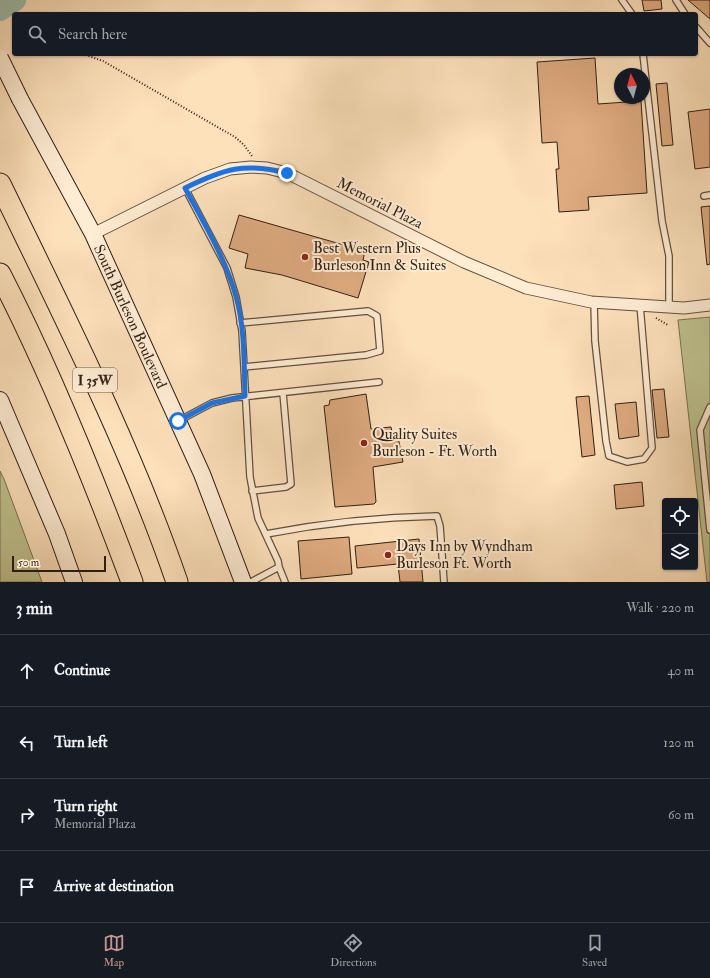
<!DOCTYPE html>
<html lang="en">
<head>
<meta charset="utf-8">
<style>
	:root { --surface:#171b24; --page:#20242c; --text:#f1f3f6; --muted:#9ea1a6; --line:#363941; --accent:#c59692 }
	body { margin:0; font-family:"IM FELL Double Pica",serif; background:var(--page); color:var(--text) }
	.controls { position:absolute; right:12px; bottom:12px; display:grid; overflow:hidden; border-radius:4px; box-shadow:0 1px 3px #0004 }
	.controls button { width:36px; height:36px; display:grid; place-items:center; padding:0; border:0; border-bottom:1px solid var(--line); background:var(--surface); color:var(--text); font:20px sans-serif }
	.compass { position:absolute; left:614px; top:68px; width:36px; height:36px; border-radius:50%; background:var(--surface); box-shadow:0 1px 3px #0004; rotate:354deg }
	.scale { position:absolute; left:12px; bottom:10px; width:94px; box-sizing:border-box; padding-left:4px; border:2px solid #311f16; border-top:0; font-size:11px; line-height:14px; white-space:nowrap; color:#311f16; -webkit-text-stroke:3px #feecd3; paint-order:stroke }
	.stop { position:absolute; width:12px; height:12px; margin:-9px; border:3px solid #1a73e8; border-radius:50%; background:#fff }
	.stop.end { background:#1a73e8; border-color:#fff; box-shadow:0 1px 4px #0008 }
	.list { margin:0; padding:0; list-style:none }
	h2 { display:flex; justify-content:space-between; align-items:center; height:52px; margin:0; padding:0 16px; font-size:17px }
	h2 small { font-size:13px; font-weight:400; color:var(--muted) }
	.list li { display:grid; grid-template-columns:26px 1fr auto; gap:12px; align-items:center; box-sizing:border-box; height:72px; padding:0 16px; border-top:1px solid var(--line) }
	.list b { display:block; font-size:15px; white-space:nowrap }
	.list p { margin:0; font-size:13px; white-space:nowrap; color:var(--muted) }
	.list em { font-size:13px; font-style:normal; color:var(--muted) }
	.icon { flex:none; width:22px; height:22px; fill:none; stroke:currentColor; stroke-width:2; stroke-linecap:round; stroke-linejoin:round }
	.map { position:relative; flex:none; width:710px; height:582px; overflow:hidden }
	.search { position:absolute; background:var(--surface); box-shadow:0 1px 3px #0004; left:12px; right:12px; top:12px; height:44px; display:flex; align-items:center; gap:10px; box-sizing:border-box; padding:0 14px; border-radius:4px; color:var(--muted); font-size:15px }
	.sheet { height:340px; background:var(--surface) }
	nav { display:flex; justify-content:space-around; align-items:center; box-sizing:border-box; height:56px; border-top:1px solid var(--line); background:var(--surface); font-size:11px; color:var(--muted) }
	nav a { display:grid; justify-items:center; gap:2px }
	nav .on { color:var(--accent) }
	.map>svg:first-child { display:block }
	.green { fill:#bfc390; stroke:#787153 }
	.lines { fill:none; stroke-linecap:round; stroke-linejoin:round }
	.river { stroke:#9fbead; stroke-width:22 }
	.building { fill:#dfab81; stroke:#311f16 }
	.lane-casing { stroke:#64503f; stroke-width:8 }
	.street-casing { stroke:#64503f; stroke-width:13 }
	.secondary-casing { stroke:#311f16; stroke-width:18 }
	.highway-casing { stroke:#311f16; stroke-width:23 }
	.path { stroke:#311f16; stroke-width:2; stroke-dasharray:1 2; stroke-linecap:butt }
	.lane { stroke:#feecd3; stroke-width:5.5 }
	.street { stroke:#feecd3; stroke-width:11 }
	.secondary { stroke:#feecd3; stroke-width:16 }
	.highway { stroke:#fde1bb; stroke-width:21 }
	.secondary-bridge-casing { stroke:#311f16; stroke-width:18; stroke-linecap:butt }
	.secondary-bridge { stroke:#feecd3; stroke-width:16 }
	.route { stroke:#1a73e8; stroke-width:5 }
	.poi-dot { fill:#8f2418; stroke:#feecd3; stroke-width:1.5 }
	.labels { text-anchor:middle; stroke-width:4; stroke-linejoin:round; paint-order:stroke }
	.shield { fill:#feecd3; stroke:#6e5c4f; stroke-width:1 }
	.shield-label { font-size:14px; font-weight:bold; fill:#311f16 }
	.street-label { font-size:15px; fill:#311f16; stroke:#feecd3 }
	.poi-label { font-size:15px; fill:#311f16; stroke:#feecd3; text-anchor:start }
</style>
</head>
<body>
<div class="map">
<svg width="710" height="582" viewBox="0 0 710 582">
	<rect width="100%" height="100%" fill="#fde1bb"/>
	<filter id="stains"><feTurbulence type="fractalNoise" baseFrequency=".005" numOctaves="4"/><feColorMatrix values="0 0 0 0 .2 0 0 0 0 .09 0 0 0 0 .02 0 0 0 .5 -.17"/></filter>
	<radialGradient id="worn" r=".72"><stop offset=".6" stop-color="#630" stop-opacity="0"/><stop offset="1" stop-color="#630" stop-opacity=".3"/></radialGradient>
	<path class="green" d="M710,317v265h-3l-29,-262z
		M0,471l4,8 38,103h-42z"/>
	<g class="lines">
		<path class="river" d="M0,10l15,-10"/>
	</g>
	<path class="building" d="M642,0h19l1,9 -18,2z
		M688,0h22v19z
		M595,58l3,46 43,-3 6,92 -59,4 1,13 -30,2 -3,-43h3l-2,-27 -15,1 -5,-81z
		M667,83l6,62 -11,1 -6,-62z
		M710,109v58l-15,2 -7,-57z
		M710,206v58l-3,1 -6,-58z
		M239,215l126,36 -2,9 6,2 -11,36 -76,-23 -37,-7 3,-14 -19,-6z
		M664,389l5,48 -12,1 -5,-48z
		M366,394l5,35 20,-2 1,5h5l6,30 -30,5 3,35 -2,2 -39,3 -11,-101 5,-1 1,-5z
		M589,396l6,59 -13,2 -6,-60z
		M636,402l3,34 -20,3 -4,-35z
		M642,482l2,24 -28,3 -2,-24z
		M349,537l3,37 -51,5 -3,-38z
		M419,539l4,43h-23l-2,-18 -41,4 -2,-22z"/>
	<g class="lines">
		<g class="lane-casing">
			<path id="lane" d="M622,0l10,14
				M676,0l9,14
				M696,27l14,16
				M643,54l19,167 7,35v51
				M185,188l42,80 9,29 6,34 8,146 8,41 20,43 1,6 -28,15
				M704,196l6,-1
				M594,302l1,39 11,100 3,15 18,6 17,-3 8,-11 -12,-143
				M240,323l128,-12 9,5 3,35 -14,4 -122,12
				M710,407l-10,23 10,100
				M180,420l32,-17 20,-5 147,-16
				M252,491l34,-4 5,-3 -8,-91
				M266,534c57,-11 114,-17 171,-18l3,10 4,56
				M279,567l6,15"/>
		</g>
		<g class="street-casing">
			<path id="street" d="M93,234l112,-56 25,-9 21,-2 16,1 20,5 177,89 62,26 65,14 93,6 26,-3"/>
		</g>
		<g class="secondary-casing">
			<g id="secondary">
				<path id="s1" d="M20,99l73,135 109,240 41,108"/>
				<path d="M0,400l57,134 17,48"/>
			</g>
		</g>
		<g class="highway-casing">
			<path id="highway" d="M0,184c63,130 130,261 177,398
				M0,274c51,99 93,203 132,308"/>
		</g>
		<path class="path" d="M83,54l20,7 132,76 9,8 8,11
			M656,318l12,7"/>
		<use href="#lane" class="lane"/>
		<use href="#street" class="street"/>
		<use href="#secondary" class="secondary"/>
		<use href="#highway" class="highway"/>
		<g class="secondary-bridge-casing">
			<path id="secondary-bridge" d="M0,58l20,41"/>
		</g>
		<use href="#secondary-bridge" class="secondary-bridge"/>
	</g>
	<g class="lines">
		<path class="route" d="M178,421l34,-18 33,-7c-1,-32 0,-68 -9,-100 -11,-38 -32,-73 -51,-108 39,-19 59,-26 102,-15"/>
	</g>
	<g class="poi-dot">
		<circle cx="305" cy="257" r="4"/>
		<circle cx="364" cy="443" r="4"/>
		<circle cx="388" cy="555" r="4"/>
	</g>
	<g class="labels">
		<rect class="shield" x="73" y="368" width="44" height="24" rx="3"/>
		<g class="shield-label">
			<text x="95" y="385">I 35W</text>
		</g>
		<g class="street-label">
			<text transform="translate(380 203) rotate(27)" y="5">Memorial Plaza</text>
			<text dy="5" stroke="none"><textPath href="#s1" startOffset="244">South Burleson Boulevard</textPath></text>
		</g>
		<g class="poi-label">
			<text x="313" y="253">Best Western Plus<tspan x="313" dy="17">Burleson Inn &amp; Suites</tspan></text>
			<text x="372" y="439">Quality Suites<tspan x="372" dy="17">Burleson - Ft. Worth</tspan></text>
			<text x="396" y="551">Days Inn by Wyndham<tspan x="396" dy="17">Burleson Ft. Worth</tspan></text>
		</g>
	</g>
	<rect width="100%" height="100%" filter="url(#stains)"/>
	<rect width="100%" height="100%" fill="url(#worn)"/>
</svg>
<div class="controls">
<button><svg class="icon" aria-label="locate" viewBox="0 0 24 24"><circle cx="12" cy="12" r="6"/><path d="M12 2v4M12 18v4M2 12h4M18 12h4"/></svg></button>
<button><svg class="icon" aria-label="layers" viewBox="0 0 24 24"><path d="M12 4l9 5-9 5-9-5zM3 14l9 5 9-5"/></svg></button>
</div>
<svg class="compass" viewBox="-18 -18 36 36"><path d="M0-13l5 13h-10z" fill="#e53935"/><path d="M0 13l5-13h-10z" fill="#9ea1a6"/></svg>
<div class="scale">50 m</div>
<div class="stop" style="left:178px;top:421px"></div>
<div class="stop end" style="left:287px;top:173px"></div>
<div class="search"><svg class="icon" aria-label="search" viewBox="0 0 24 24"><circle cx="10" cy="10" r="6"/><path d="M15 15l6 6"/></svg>Search here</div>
</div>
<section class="sheet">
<h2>3 min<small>Walk · 220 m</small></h2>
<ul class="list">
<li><svg class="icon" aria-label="ahead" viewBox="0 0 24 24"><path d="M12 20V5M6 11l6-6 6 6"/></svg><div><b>Continue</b></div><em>40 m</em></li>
<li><svg class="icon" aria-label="left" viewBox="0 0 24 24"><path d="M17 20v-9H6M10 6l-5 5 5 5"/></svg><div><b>Turn left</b></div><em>120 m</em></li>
<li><svg class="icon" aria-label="right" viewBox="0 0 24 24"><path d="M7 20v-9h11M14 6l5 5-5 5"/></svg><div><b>Turn right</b><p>Memorial Plaza</p></div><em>60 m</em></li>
<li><svg class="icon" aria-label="arrive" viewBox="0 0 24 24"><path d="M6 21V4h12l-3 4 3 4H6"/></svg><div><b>Arrive at destination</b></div></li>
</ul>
</section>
<nav>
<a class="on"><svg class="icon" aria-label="map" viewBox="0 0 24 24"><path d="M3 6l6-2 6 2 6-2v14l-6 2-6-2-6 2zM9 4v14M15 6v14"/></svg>Map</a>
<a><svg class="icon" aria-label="directions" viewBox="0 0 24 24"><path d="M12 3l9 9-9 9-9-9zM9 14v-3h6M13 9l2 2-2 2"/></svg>Directions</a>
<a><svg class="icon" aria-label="saved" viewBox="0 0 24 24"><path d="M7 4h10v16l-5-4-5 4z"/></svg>Saved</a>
</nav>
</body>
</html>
